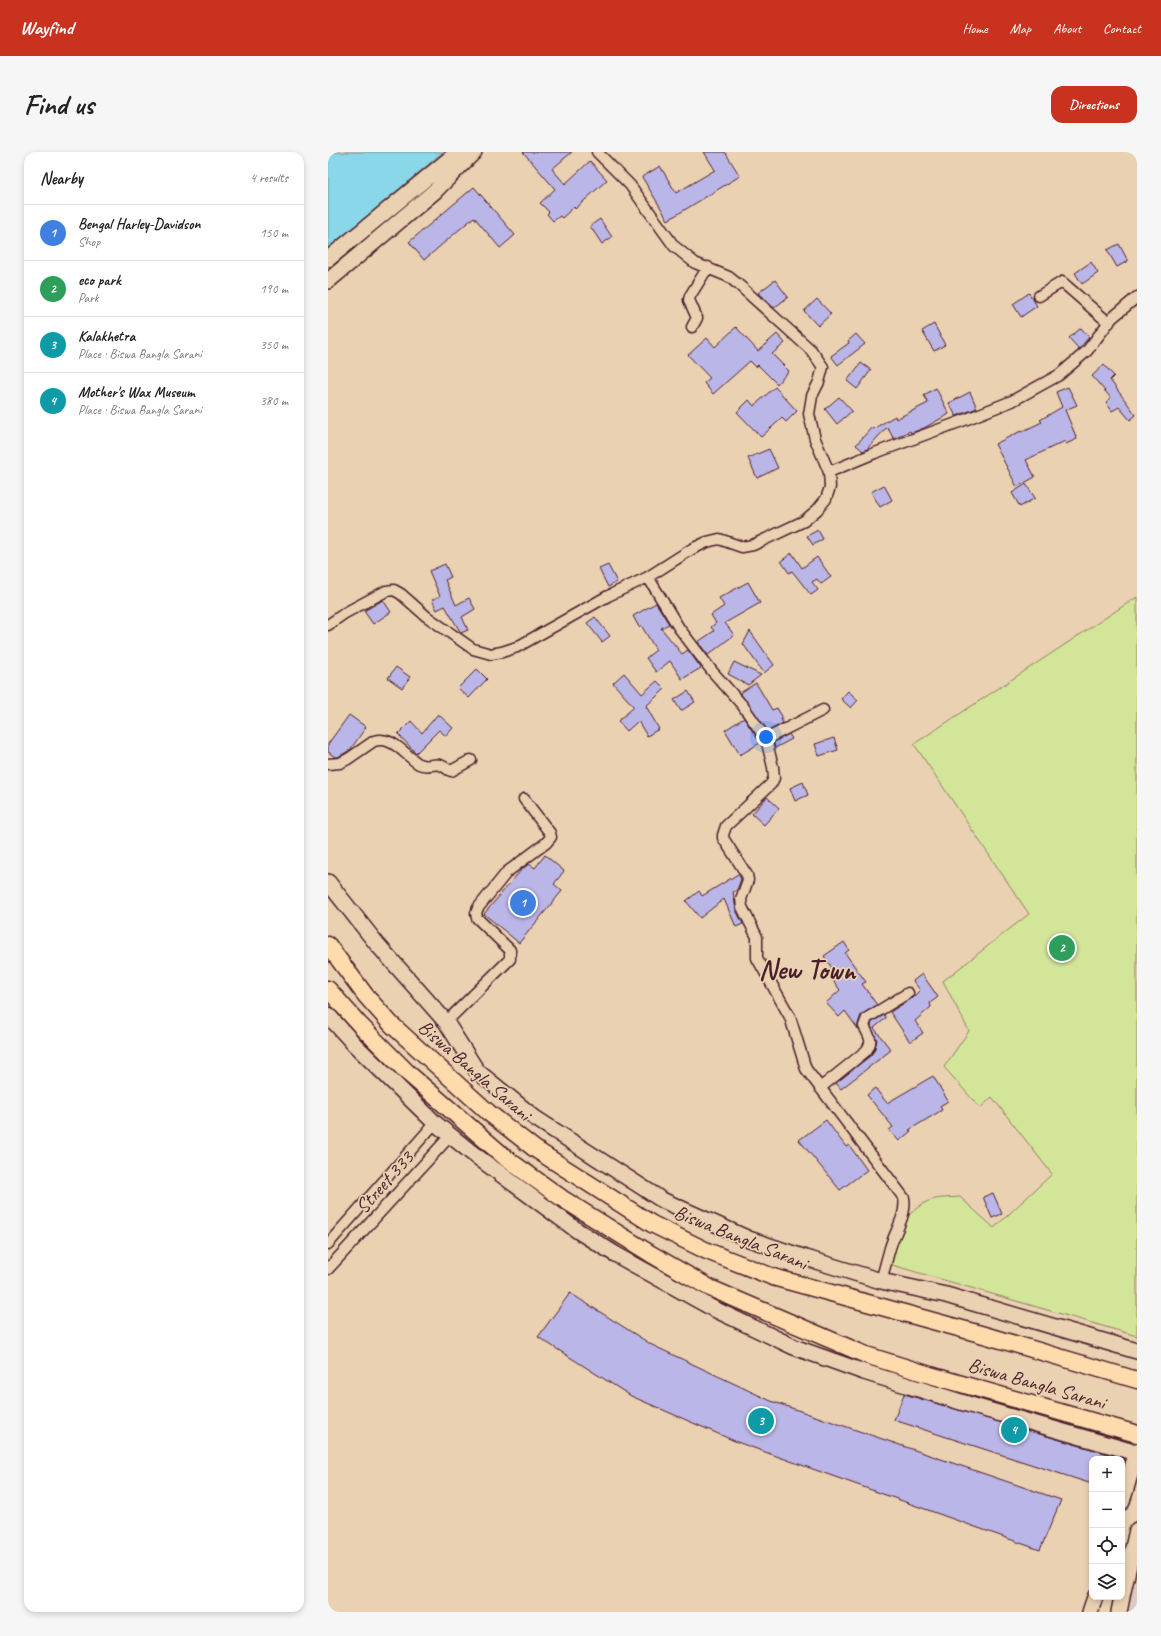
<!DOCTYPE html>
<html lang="en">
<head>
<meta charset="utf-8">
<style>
	:root { --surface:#fff; --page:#f6f6f6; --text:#222; --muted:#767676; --line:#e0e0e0; --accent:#c8321e }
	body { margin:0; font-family:Caveat,sans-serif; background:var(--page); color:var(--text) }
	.controls { position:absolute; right:12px; bottom:12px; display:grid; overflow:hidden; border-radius:8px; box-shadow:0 2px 6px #0003 }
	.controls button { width:36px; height:36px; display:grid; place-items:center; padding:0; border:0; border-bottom:1px solid var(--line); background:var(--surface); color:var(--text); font:20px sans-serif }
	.you { position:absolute; left:438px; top:585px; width:14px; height:14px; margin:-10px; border:3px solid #fff; border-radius:50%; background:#1a73e8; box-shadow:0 0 0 6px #1a73e833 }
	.badge { display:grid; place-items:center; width:26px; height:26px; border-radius:50%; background:var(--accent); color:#fff; font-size:13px; font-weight:700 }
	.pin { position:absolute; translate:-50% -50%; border:2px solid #fff; box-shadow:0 1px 4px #0006 }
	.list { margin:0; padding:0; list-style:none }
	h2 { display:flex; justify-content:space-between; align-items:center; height:52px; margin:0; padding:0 16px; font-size:17px }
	h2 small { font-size:13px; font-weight:400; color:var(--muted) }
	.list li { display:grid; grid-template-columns:26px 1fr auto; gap:12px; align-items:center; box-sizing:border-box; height:56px; padding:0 16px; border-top:1px solid var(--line) }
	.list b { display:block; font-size:15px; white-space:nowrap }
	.list p { margin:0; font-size:13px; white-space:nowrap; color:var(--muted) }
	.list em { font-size:13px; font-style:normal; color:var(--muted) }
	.icon { flex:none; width:22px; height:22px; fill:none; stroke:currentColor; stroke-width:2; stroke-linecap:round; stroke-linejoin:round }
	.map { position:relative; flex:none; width:809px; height:1460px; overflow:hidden; border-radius:12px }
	header { display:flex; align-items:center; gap:24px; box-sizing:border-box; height:56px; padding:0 20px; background:var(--accent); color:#fff }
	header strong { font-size:19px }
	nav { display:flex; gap:22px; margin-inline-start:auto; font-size:14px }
	.intro { display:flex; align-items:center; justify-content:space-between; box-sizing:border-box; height:96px; padding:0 24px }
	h1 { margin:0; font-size:28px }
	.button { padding:10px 18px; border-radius:12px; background:var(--accent); color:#fff; font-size:14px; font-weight:700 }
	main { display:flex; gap:24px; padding:0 24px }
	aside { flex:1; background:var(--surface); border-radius:12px; box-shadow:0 2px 6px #0003 }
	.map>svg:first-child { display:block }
	.built { fill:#dcc9c2 }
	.green { fill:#d3e599; stroke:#8e8262 }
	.water { fill:#89d7e8; stroke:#708d9c }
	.building { fill:#bbb6e8; stroke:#4a1f2b }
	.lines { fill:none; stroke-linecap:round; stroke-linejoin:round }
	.street-casing { stroke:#4a1f2b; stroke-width:13 }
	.secondary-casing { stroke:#4a1f2b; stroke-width:18 }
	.primary-casing { stroke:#4a1f2b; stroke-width:19 }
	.street { stroke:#ead1b2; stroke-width:10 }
	.secondary { stroke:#ead1b2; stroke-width:15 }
	.primary { stroke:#fedbac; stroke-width:16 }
	.labels { text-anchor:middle; stroke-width:3.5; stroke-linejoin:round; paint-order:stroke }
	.street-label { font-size:20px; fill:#4a1f2b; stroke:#ead1b2 }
	.town-label { font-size:28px; font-weight:bold; fill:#4a1f2b; stroke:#ead1b2 }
</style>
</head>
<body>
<header>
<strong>Wayfind</strong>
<nav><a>Home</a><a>Map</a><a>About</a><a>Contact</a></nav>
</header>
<div class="intro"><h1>Find us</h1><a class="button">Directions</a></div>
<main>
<aside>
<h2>Nearby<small>4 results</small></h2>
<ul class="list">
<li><span class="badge" style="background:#3f7fe0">1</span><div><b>Bengal Harley-Davidson</b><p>Shop</p></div><em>150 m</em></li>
<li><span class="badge" style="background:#2e9e5b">2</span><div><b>eco park</b><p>Park</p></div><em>190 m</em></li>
<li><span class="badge" style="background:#0f9aa8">3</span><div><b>Kalakhetra</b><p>Place · Biswa Bangla Sarani</p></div><em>350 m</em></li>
<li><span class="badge" style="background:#0f9aa8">4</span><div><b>Mother's Wax Museum</b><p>Place · Biswa Bangla Sarani</p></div><em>380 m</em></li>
</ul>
</aside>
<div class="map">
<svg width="809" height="1460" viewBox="0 0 809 1460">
	<rect width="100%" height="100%" fill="#ead1b2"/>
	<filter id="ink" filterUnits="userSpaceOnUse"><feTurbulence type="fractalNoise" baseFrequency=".025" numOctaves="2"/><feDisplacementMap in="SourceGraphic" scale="8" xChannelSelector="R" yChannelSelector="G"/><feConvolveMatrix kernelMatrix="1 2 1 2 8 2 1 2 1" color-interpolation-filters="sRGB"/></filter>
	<g filter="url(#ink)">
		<path class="built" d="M809,1397v63h-18z"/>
		<path class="green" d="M809,445v739l-245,-71c2,-13 4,-30 11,-42 3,-7 19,-20 26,-22 9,-4 21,-3 31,-4l34,31 58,-54 -60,-77 -12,11 -36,-41 25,-36 -26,-50 86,-67 -115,-170z"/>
		<path class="water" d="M0,0h115l-115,97z"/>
		<path class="building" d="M195,0h49l-20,17 13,15 25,-23 17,19 -32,29 -1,-2 -12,11 -2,-2 -7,5 -6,-7 2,-2 -9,-9 15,-14z
			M376,0h21l15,24 -72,44 -26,-43 18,-11 16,27 39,-23z
			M146,35l41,48 -15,13 -26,-31 -50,43 -15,-18z
			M272,67l12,18 -10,7 -12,-18z
			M791,92l9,17 -11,6 -10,-17z
			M763,110l7,11 -16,11 -7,-11z
			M447,128l13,17 -14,11 -16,-15z
			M701,141l8,13 -16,11 -8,-13z
			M489,147l14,15 -13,12 -14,-15z
			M606,172l11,21 -11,6 -12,-20z
			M408,175l22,24 19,-17 8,9 -13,11 17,17 -12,13 -19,-19 -2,2 -6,-6 -37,33 -9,-11 6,-5 -22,-23 19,-17 8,9z
			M753,176l8,9 -10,12 -10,-11z
			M528,182l9,10 -27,21 -7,-9 18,-13 -1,-2z
			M533,211l10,7 -14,19 -10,-8z
			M776,213l10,11 -4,4 26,35 -6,5 -11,-13 -7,4 -6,-9 5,-4 -19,-22z
			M447,235l22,24 -11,11 -4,-4 -21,19 -24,-25 12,-12 5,6z
			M740,235l9,18 -12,5 12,29 -11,5 -1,-3 -39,19 9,17 -18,10 -22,-43 26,-13v1l21,-10 -2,-2 22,-13 -6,-15z
			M608,236l13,26 -25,14 -13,5 -1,-2 -16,8 -7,-12 -21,23 -3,1 -7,-6 16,-18 1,2 22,-13 1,3 32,-16 -4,-8z
			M642,240l7,16 -21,8 -7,-13z
			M511,245l13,14 -15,13 -12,-15z
			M441,297l9,19 -21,10 -9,-20z
			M698,332l9,14 -15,9 -8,-14z
			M556,333l8,15 -12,7 -9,-15z
			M490,378l5,9 -10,6 -6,-9z
			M464,401l10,15 15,-11 14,20 -10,7 -4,-5 -5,3 6,8 -7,5 -19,-24 -3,2 -8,-12z
			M117,412l6,13 -6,3 11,25 13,-7 6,11 -13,8 6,13 -7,3 -16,-27 -8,4 -5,-10 8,-4 -11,-25z
			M280,413l9,17 -9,5 -9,-18z
			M420,430l12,21 -35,20 9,12 -26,20 -10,-13 16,-11 -3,-4 5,-4 -5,-8 13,-9 -5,-8z
			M55,448l8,12 -18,12 -9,-13z
			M328,451l13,21 -8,4 21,26 6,-4 13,18 -19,11 -12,-18 -14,11 -10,-14 10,-8 -15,-25 -2,2 -6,-11z
			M267,465l15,19 -8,6 -15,-19z
			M422,479l24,34 -10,8 -21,-29z
			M406,510l27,13 -13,10 -20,-11z
			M68,515l14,10 -8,11 -14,-10z
			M149,517l10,10 -18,19 -11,-10z
			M296,521l18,21 15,-13 8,8 -19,17 13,23 -12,7 -9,-15 -11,10 -9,-10 16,-14 -21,-24z
			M428,531l16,27 5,-2 6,10 -2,1 2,4 -15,8 -28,-38z
			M360,539l7,11 -14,9 -7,-11z
			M520,539l10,9 -7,8 -10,-9z
			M110,562l15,14 -7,8 -7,-6 -23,23 -18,-19 13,-13 11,12z
			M21,563l17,12 -16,23 -12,7h-3l-7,-5v-8z
			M416,566l16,25 -20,12 -15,-25z
			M461,582l3,5 -17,9 -1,-6z
			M506,586l4,12 -19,6 -4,-12z
			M475,630l5,13 -13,6 -5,-13z
			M439,645l12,11 -15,17 -12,-11z
			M217,703l19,16 -10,13 8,7 -43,52 -35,-29 38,-45 7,-5 6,4z
			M410,722l3,5 -4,11 -4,2 3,18 7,14 -7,3 -12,-28 -24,19 -14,-17 13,-10 3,5z
			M516,790l5,8 -4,3 21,29 -4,2 15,21 -16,10 -3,9v5l-13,-18 -6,6 -13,-14 14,-13 -13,-18 5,-4 -8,-12z
			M594,822l16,23 -8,6 1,4 -16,14 8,12 -13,9 -20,-30 21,-13 9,-9 -7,-9z
			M556,863l2,3 -12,10 17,22 -50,39 -5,-6 34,-27 4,-5 3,-11 -6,-14 1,-4z
			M605,924l15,25 -8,5 2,4 -33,20 2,1 -12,10 -10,-11 4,-3 -26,-32 8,-7 12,15z
			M498,968l20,27 3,-2 18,25 -27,20 -41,-50z
			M665,1041l9,21 -10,4 -9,-21z
			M242,1141l82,52 119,56 290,99 -21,50 -303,-108 -106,-46 -93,-59z
			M576,1242l221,65 -3,11v-11h-30v25l-198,-64z"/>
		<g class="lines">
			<g class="street-casing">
				<path id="street" d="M269,0l33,33 44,61 21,17 34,14 11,9 71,64 12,17 -4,15 -7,14 -3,18 6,25 14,33
					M711,144l23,-14 47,41
					M364,175l5,-9 -8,-18 1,-4 18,-29
					M320,425l31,51 33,43 31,35 23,33 7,28 1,11 -3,6 -45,42 -3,9v3l24,37 1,5 -7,19 1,8 15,30v21l33,59 16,52 98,129c3,17 -9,33 -14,50 -3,11 -6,22 -9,33
					M0,473l17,-12 41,-22 8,-1 7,4 25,22 47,33 18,5 11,-2 15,-5 91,-51 40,-19 44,-28 15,-7 12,-3 23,8 11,-2 51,-24 13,-11 9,-11 4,-12 -1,-15 46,-19 87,-32 50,-20 47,-26 28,-24 25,-33 25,-21
					M438,587l57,-29
					M0,612l12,-1 8,-4 26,-18c18,-6 31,14 45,23 8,4 14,-1 21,1 5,1 7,5 11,6l20,-11
					M118,870l64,-63v-9l-33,-32 -1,-5 2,-5 29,-36 39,-29 5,-6 -1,-4 -26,-34
					M492,936l46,-37c8,-11 3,-14 -2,-25l3,-8 41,-25
					M0,1092l107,-121
					M0,1117l122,-133"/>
			</g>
			<g class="secondary-casing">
				<path id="secondary" d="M0,107l130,-107
					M0,129l107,-90 39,-39
					M0,730l49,62 69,78 31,49 58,47 127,82 87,39 57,19 75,23 65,14 191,56
					M0,863l27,30 80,78 37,30 106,78 37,23 97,54 82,39 70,25 113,35 160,46
					M794,1350l15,-51
					M794,1444l15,-66
					M762,1460l5,-15
					M791,1460l3,-15"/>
			</g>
			<g class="primary-casing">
				<path id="primary" d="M0,793l38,51 25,28 98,89 46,36 117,75 55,27 66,26 211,58 153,45
					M0,837l32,36 49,49 98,85 56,40 88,55 59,34 156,67 64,20 207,59"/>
			</g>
			<use href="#street" class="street"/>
			<use href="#secondary" class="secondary"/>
			<use href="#primary" class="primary"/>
		</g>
	</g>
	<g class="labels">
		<g class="street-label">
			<text transform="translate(147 918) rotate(41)" y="7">Biswa Bangla Sarani</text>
			<text transform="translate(56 1030) rotate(-48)" y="7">Street 333</text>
			<text transform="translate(413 1085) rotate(22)" y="7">Biswa Bangla Sarani</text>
			<text transform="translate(709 1231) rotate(16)" y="7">Biswa Bangla Sarani</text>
		</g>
		<g class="town-label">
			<text x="479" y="827">New Town</text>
		</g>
	</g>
</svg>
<div class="controls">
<button>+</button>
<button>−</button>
<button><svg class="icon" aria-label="locate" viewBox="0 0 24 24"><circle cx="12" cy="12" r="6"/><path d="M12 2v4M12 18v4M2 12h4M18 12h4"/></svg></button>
<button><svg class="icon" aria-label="layers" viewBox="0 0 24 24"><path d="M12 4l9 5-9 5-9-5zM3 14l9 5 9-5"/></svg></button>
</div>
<div class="you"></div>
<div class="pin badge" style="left:195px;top:751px;background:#3f7fe0">1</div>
<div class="pin badge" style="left:734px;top:796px;background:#2e9e5b">2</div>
<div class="pin badge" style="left:433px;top:1269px;background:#0f9aa8">3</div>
<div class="pin badge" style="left:686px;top:1278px;background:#0f9aa8">4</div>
</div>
</main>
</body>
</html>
